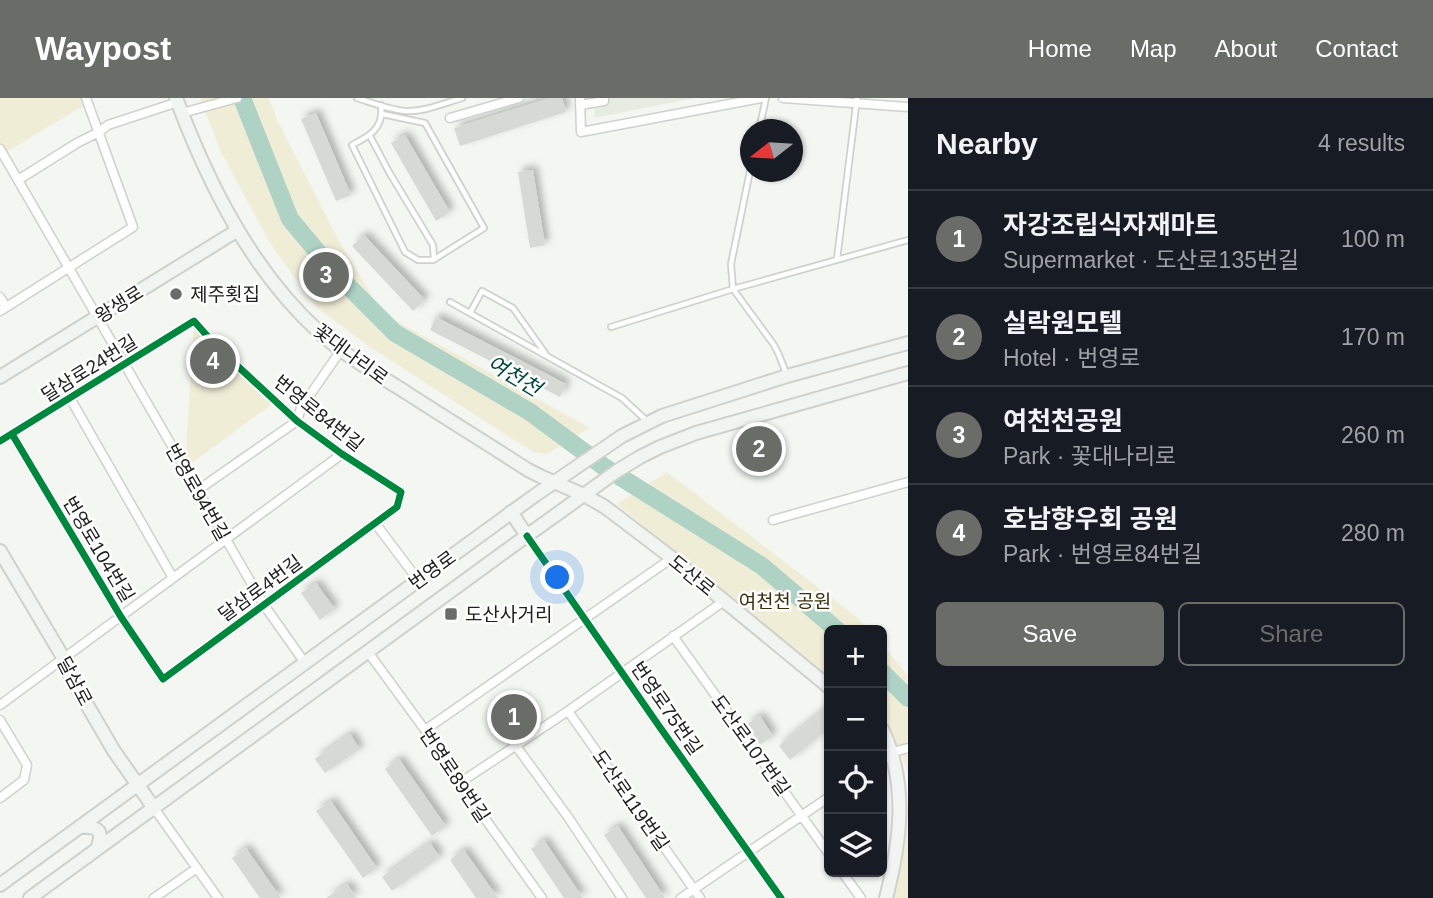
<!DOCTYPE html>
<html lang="en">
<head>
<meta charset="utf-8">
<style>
	:root { --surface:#171b24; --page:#20242c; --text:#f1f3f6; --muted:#9ea1a6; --line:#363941; --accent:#6a6c68 }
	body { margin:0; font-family:Helvetica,"Noto Sans KR",sans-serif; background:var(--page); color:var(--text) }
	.controls { position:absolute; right:21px; bottom:21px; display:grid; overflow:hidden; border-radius:10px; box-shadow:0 2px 5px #0004 }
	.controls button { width:63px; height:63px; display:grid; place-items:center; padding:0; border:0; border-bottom:2px solid var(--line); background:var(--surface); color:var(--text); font:35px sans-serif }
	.compass { position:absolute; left:740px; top:21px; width:63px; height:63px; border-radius:50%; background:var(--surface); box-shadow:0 2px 5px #0004; rotate:253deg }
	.you { position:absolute; left:558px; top:480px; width:24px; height:24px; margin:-18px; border:5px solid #fff; border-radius:50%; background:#1a73e8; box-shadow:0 0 0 10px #1a73e833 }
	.badge { display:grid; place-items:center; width:46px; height:46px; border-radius:50%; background:var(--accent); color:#fff; font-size:23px; font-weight:700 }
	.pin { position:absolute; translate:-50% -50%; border:4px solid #fff; box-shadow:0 2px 7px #0006 }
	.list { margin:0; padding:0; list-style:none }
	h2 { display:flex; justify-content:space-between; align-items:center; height:91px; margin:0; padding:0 28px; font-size:30px }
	h2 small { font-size:23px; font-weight:400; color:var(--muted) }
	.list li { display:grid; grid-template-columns:46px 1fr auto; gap:21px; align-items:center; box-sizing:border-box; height:98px; padding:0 28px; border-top:2px solid var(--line) }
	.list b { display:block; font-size:26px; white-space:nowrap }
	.list p { margin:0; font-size:23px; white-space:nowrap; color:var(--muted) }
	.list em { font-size:23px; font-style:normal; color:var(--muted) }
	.actions { display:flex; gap:14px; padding:21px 28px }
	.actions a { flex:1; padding:16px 0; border:2px solid var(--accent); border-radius:10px; text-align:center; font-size:24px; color:var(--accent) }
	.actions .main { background:var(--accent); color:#fff }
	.icon { flex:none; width:38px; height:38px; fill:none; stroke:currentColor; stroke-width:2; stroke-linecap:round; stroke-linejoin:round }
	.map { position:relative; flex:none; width:908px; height:800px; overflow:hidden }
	header { display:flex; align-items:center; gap:42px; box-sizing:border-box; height:98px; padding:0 35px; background:var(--accent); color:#fff }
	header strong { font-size:33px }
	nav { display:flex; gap:38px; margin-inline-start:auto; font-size:24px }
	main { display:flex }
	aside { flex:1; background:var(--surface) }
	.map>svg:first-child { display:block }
	.built { fill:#e6ece1 }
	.green { fill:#f0edd7 }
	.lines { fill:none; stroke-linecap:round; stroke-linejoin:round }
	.river { stroke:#aed2c4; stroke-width:18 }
	.building { fill:#d7d9d4; filter:url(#shadow) }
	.lane-casing { stroke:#cfd1cd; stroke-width:8 }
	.street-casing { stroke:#cfd1cd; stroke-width:11 }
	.secondary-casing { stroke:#cfd1cd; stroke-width:16 }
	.lane { stroke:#fdfefd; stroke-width:4.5 }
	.street { stroke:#fdfefd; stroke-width:8 }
	.secondary { stroke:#f0f5f1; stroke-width:12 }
	.cycleway-casing { stroke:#fff; stroke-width:11 }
	.cycleway { stroke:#00873e; stroke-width:7 }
	.poi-dot { fill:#6a6c68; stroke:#fff; stroke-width:2.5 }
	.labels { text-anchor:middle; stroke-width:5; stroke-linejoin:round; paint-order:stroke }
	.poi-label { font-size:19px; fill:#20221f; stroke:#fff; text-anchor:start }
	.street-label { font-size:19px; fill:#20221f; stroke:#fff }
	.park-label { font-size:19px; fill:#3a310c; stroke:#fff }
	.water-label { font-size:21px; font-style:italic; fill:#004937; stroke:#fff }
</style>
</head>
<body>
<header>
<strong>Waypost</strong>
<nav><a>Home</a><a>Map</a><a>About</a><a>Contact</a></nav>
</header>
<main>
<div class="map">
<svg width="908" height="800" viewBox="0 0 908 800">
	<defs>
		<filter id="shadow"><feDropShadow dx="4.5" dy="-4.5" stdDeviation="3.5" flood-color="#0004"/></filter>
	</defs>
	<rect width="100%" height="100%" fill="#f3f6f1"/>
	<path class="built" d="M596,0h98l-100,20z"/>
	<path class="green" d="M0,0h86l2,5 -85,51 -3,-5z
		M200,0h69l8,22 61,119 44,74 208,115 -43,26 -14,-2 -163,-105 -54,-40 -46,-64 -49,-91z
		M194,223l82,80 -91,67z
		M667,374l191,146 11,12h-40v50l-212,-176z
		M882,546l26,32v99c-5,-22 -11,-33 -26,-50z
		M908,706v94h-17z"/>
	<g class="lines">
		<path class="river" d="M242,0l48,121 46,55 59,59 135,79 73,54 159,100 75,64
			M882,574l26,26"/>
	</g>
	<path class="building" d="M550,0h12l4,14 -106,34 -6,-18z
		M316,15l35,82 -15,6 -35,-82z
		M405,37l45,77 -14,9 -45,-78z
		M533,72l12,75 -15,3 -12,-76z
		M364,137l61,65 -12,11 -61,-65z
		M436,219l130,67 -6,13 -130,-67z
		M316,485l19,26 -15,11 -19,-27z
		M829,607v23l-39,32 -11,-14z
		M760,618l13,20 -13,9 -13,-21z
		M350,636l10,15 -35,24 -10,-14z
		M399,661l47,67 -14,10 -47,-67z
		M331,703l46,67 -14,10 -47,-67z
		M618,728l47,72h-19l-42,-63z
		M544,742l39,58h-19l-33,-49z
		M430,745l10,14 -48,34 -10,-14z
		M246,750l35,50h-21l-28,-40z
		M464,752l34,48h-22l-26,-38z
		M347,786l9,14h-30z"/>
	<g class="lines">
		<g class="lane-casing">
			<path id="lane" d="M357,0c16,5 33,12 49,13 18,1 39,-8 56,-13
				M381,7c3,23 -11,31 -29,40l53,107 13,8h15l51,-32 -59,-105 -43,-9
				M759,32l7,-32
				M370,38l19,36 44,73 1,14
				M750,73l-19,93 2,25 41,56 5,10 7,18
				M837,161l20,-161
				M450,204l172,96 26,24
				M470,215l12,-22 31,17 32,45
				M611,229l122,-38 175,-49"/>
		</g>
		<g class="street-casing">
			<path id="street" d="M580,0l1,34 180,-34
				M783,0l125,9
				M580,7l24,-4v-3
				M182,15l55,-15
				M450,20l69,-20
				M0,51l264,456 41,58
				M18,82l59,-37 22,-11 9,-7 70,-23
				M0,199l6,10
				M0,213l133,-84 -47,-129
				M70,300l103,180
				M0,343l194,-120 24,27 79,73 45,33 59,38 -4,15 -234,172 -42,-62 -109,-183
				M198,392l99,-69 4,-13 40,-58
				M773,422l135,-38
				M375,425l43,57
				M527,438l132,190 122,172
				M673,538l156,218
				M368,554l57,78 53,79 64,89
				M0,607l342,-251
				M568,613l132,187
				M0,622l27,45 -3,15 -24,18
				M425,632l247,-172
				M516,648l52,71 54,81
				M882,663l15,-10 11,-3
				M461,684l107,-71 156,-110
				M154,710l64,90
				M842,774l19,26
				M154,800l43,-30
				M681,800l148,-101"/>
		</g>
		<g class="secondary-casing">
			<path id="secondary" d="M176,0c32,85 75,172 143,234 26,24 58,42 88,61 40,26 81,51 121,77l12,6 44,19 21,12 67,51 157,129
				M0,279l238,-147
				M511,414l16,24
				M0,453l64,108 5,15 45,77 40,57
				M882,631c26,53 19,111 4,169
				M80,729c19,-1 24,4 17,22
				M0,787l534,-389 88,-60 40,-20 125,-40 121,-33
				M30,800l477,-348 110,-79 23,-14 20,-10 36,-14 212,-60"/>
		</g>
		<use href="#lane" class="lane"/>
		<use href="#street" class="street"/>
		<use href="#secondary" class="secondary"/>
		<g class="cycleway-casing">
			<path id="cycleway" d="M0,343l194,-120 24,27 79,73 45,33 59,38 -4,15 -234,172 -42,-62 -109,-183
				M527,438l132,190 122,172"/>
		</g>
		<use href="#cycleway" class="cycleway"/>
	</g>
	<g class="poi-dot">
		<circle cx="176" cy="196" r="7"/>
		<rect x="444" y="509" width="14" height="14" rx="3.5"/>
	</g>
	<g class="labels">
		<g class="poi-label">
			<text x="190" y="203">제주횟집</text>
			<text x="465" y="523">도산사거리</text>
		</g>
		<g class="street-label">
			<text transform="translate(119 206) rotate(-32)" y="7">왕생로</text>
			<text transform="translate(351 256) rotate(37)" y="7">꽃대나리로</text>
			<text transform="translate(89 270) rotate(-32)" y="7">달삼로24번길</text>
			<text transform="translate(319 315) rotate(39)" y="7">번영로84번길</text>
			<text transform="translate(198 394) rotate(60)" y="7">번영로94번길</text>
			<text transform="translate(99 451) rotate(59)" y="7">번영로104번길</text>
			<text transform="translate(432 472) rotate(-36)" y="7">번영로</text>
			<text transform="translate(692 477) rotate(39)" y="7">도산로</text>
			<text transform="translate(260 490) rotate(-36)" y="7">달삼로4번길</text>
			<text transform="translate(75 583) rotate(62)" y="7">달삼로</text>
			<text transform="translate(667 610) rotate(55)" y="7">번영로75번길</text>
			<text transform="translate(751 647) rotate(54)" y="7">도산로107번길</text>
			<text transform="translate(455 677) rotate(56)" y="7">번영로89번길</text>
			<text transform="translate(631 702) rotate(55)" y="7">도산로119번길</text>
		</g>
		<g class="park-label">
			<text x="785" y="510">여천천 공원</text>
		</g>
		<g class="water-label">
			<text transform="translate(514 278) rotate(31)" y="7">여천천</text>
		</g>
	</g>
</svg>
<div class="controls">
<button>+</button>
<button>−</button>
<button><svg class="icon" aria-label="locate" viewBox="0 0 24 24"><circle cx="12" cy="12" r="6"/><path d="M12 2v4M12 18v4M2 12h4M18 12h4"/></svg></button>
<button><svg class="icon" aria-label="layers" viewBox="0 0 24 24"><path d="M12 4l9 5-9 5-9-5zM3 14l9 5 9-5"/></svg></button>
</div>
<svg class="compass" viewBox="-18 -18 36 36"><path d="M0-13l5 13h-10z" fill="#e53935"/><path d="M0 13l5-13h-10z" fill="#9ea1a6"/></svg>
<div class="you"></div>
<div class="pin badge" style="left:514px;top:619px">1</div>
<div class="pin badge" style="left:759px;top:351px">2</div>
<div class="pin badge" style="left:326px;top:177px">3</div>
<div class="pin badge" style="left:213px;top:263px">4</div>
</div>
<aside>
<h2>Nearby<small>4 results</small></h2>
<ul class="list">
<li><span class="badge">1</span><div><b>자강조립식자재마트</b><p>Supermarket · 도산로135번길</p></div><em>100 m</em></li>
<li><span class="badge">2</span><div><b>실락원모텔</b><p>Hotel · 번영로</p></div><em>170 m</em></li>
<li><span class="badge">3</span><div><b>여천천공원</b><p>Park · 꽃대나리로</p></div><em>260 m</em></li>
<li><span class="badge">4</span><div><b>호남향우회 공원</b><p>Park · 번영로84번길</p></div><em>280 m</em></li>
</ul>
<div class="actions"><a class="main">Save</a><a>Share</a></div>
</aside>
</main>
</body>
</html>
